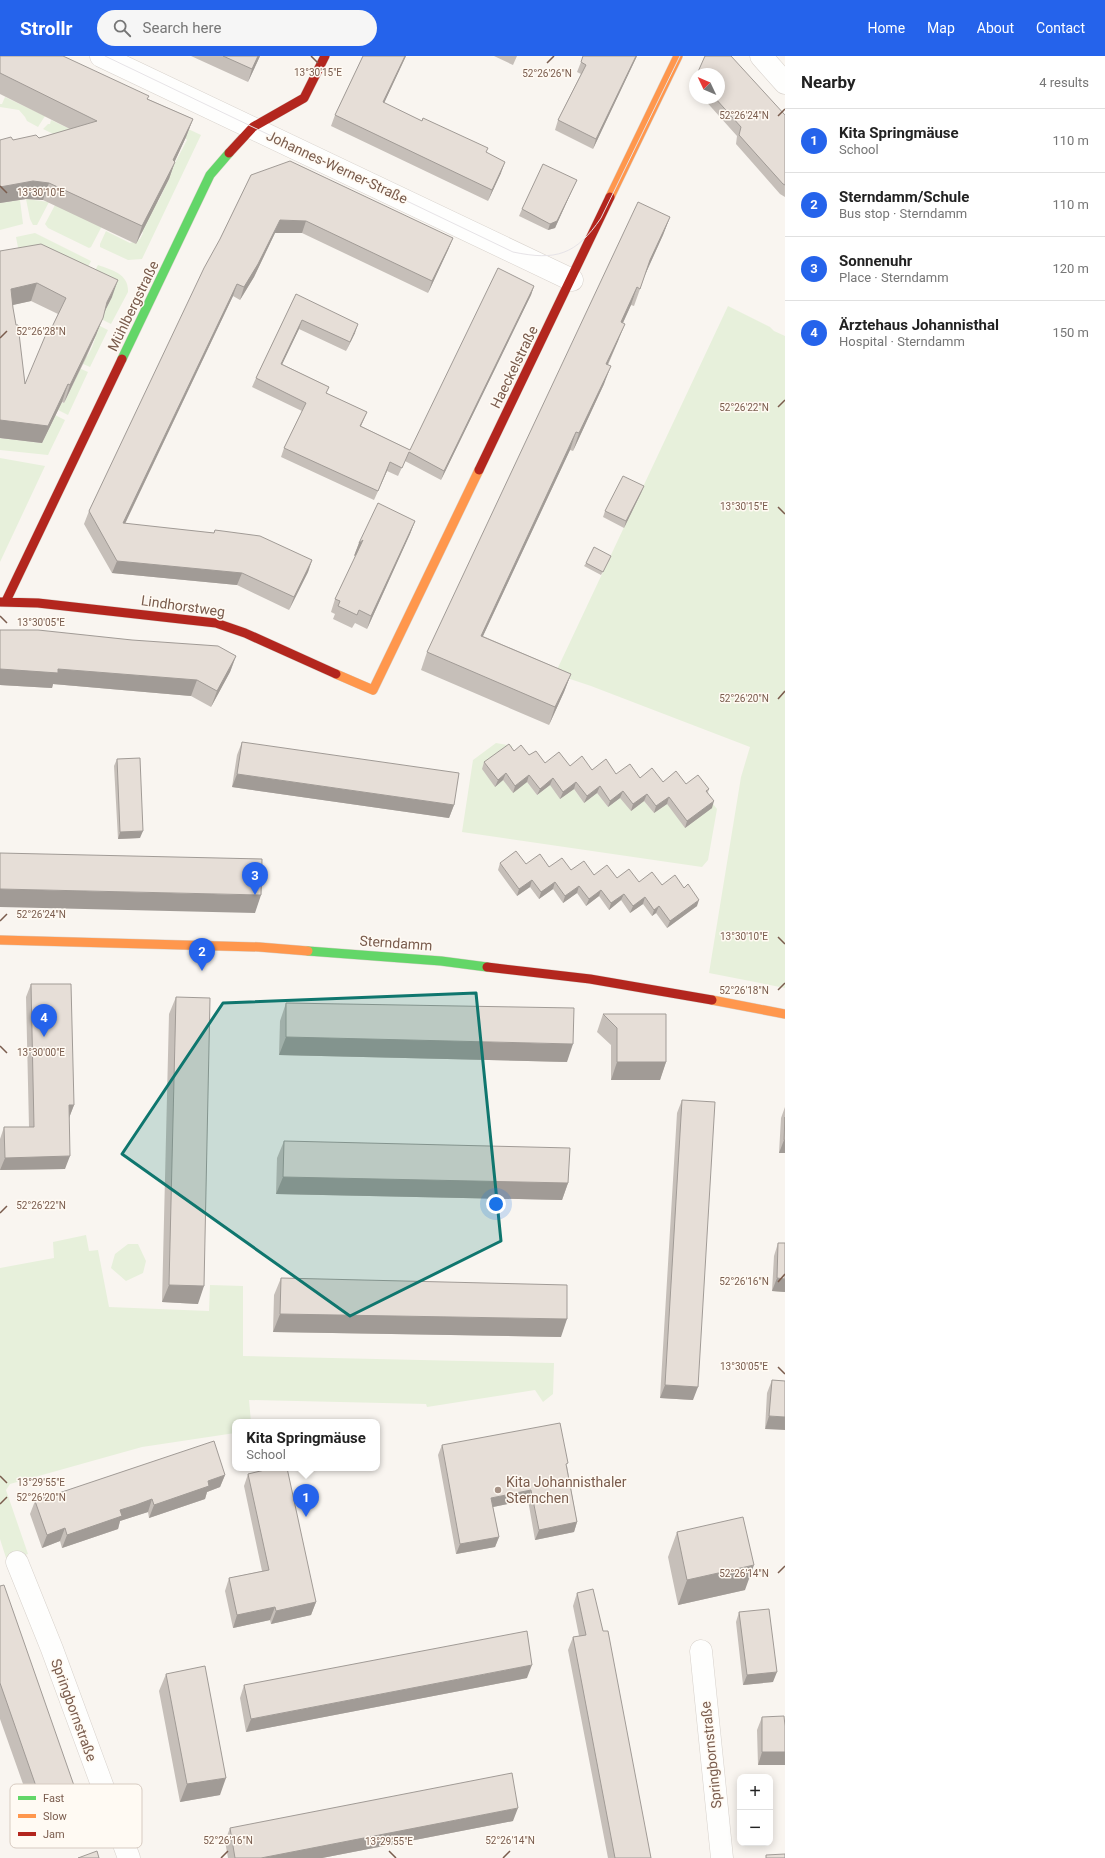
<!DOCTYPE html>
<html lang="en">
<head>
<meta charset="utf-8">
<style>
	:root { --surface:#fff; --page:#f6f6f6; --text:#222; --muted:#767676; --line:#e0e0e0; --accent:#2563eb }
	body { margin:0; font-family:Roboto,sans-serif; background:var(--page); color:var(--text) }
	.controls { position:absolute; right:12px; bottom:12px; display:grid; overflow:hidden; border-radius:8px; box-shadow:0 2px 10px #0003 }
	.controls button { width:36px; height:36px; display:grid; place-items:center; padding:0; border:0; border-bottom:1px solid var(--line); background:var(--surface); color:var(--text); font:20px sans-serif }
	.compass { position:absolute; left:689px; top:12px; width:36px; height:36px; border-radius:50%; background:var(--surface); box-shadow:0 2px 10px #0003; rotate:314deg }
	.you { position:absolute; left:496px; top:1148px; width:14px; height:14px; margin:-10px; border:3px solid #fff; border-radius:50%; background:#1a73e8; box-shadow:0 0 0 6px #1a73e833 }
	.badge { display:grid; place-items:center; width:26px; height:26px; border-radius:50%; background:var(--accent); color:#fff; font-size:13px; font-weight:700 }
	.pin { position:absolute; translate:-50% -33px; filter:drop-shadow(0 1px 2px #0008) }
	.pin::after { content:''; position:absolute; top:21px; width:14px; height:12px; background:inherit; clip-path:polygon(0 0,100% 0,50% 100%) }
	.popup { position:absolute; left:232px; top:1363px; width:148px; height:52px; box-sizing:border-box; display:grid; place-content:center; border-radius:8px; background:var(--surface); filter:drop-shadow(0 1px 3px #0005); font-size:13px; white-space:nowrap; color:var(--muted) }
	.popup b { font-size:15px; color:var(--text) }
	.popup::after { content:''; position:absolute; left:50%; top:100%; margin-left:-8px; border:8px solid transparent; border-top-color:var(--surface) }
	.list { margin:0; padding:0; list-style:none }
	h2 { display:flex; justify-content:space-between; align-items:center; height:52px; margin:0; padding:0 16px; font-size:17px }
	h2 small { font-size:13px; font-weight:400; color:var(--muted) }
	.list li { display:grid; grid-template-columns:26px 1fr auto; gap:12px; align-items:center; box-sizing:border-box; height:64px; padding:0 16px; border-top:1px solid var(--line) }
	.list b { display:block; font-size:15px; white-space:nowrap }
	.list p { margin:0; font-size:13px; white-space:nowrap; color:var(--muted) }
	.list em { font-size:13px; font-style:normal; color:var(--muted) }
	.icon { flex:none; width:22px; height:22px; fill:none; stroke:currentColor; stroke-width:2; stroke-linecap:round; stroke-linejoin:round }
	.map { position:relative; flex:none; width:785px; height:1802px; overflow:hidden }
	header { display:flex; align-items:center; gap:24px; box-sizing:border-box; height:56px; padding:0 20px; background:var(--accent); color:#fff }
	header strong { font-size:19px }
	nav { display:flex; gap:22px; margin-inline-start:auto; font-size:14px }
	.search { width:280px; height:36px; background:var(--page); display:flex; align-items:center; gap:10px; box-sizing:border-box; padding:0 14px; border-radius:22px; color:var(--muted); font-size:15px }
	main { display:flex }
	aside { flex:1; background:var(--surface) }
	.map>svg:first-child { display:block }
	.green { fill:#e7f0db }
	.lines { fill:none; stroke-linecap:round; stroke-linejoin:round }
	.street-casing { stroke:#d7d1cb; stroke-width:23 }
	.fast-casing { stroke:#d9d2cb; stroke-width:10 }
	.slow-casing { stroke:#d9d2cb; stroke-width:10 }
	.jam-casing { stroke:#d9d2cb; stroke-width:10 }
	.street { stroke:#fefefd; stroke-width:22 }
	.fast { stroke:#63d668; stroke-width:9 }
	.slow { stroke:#ff974d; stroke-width:9 }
	.jam { stroke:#b3261e; stroke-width:9 }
	.tram { stroke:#e6e3e7; stroke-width:1 }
	.wall { fill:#c6bfb9; fill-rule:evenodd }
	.shaded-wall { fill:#a19b96 }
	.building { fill:#e6ded7; stroke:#a19b96; fill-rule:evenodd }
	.marked { fill:#0f766e; fill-opacity:0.2; stroke:#0f766e; stroke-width:3; stroke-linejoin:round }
	.ticks { fill:none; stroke:#7a5c4d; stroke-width:1.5 }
	.poi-dot { fill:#a69286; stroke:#fffaf3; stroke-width:1.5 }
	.labels { text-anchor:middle; stroke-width:3; stroke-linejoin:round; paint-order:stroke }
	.street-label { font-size:14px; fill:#7a5c4d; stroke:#fffaf3 }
	.poi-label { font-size:14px; fill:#7a5c4d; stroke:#fffaf3; text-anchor:start }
	.key { fill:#fffaf3; stroke:#d7cbc1; stroke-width:1 }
	.key-label { font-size:11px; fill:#7a5c4d }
	.ticks-label { font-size:10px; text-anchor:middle; fill:#7a5c4d; stroke:#fffaf3; stroke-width:3; stroke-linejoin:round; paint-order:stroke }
</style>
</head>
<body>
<header>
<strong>Strollr</strong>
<div class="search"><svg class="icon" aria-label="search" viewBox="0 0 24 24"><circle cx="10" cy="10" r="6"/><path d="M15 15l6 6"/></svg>Search here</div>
<nav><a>Home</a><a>Map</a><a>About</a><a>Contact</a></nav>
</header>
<main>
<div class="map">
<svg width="785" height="1802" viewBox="0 0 785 1802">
	<rect width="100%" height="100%" fill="#f9f5f0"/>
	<path class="green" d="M5,41l40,19 -7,11 -11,-6 -2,-4 -6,-7 -19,-3v-3h2z
		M152,56l49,23 -59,124 -14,1 -28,-13v-3l6,-13 24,12 10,-4 3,-6 -1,-1 14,-30h2l11,-23 -2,-1 20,-38 -5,-7z
		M51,64l40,19 -5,11 -43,-21 5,-5h2z
		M26,143l23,3 -12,23h-4l-3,-6z
		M20,144l3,24 -23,6v-27z
		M55,149l47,21 -11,21 -2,1 -41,-20 -3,-4z
		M35,177l56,28 -10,21 -60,-19 -5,-26z
		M98,209c14,5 31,9 30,27l-17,32 -10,-5 8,-20 -22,-13z
		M728,250l42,21 4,4 11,5v652l-76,-15 32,-196 9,-30 -159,-61 -36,-12z
		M98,269l10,5 -18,37 -9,-4c10,-8 15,-25 17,-38z
		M79,312l9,4 -20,43 -10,-5 3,-8 3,1 11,-23z
		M55,359l10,5 -17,35 -48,-5v-12l42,5z
		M0,402l45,8 -45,96z
		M496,687l17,3 -7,5 -11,35 8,-6 24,2 10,13 13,-10 24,4 10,14 13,-10 11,14 12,-9 24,3 10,12 13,-9 39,-9 11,14 -9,51 -6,7 -240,-35 11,-72z
		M86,1179l3,16 9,-1 11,57 100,4 1,-26 33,1v70l311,7 -1,31 -10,8 -8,-12 -108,17 -1,-3 -177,-4 2,22h-16v11l-93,14 -132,37 -4,6 22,64 -21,7 -7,-22v-271l54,-10 -1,-16z
		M128,1188h10l8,17 -3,12 -17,8 -15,-13 4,-14z"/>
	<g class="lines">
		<g class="street-casing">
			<path id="street" d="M101,0l471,224
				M761,0l24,27
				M17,1506l35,87 77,209
				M701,1595l21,207"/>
		</g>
		<g class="fast-casing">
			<path id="fast" d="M122,303l88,-184 19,-22
				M308,895l133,10 46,6"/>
		</g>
		<g class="slow-casing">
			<path id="slow" d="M610,141l68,-141
				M336,618l37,16 106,-220
				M0,884l259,7 49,4
				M712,944l73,14"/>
		</g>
		<g class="jam-casing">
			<path id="jam" d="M229,97l24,-26 51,-29 21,-42
				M479,414l131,-273
				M6,545l116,-242
				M0,546l38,1 178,20 29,10 91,41
				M487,911l103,12 122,21"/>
		</g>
		<use href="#street" class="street"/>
		<use href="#fast" class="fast"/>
		<use href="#slow" class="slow"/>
		<use href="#jam" class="jam"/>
		<path class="tram" d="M105,0l408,196c43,9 63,3 88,-34l79,-162"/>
	</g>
	<path class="wall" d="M0,0l148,43 45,20 -7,18 -11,24 -6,18 -33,65 -93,-44 -17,-1 -26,4v-63h13l26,-2 31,-9 -70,-35z
		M191,0h69l-12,26z
		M363,0h43l-22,47 102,49 15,21 -13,28 -157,-75 4,-11z
		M494,0h23l-4,9z
		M637,0l-44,93 -38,-19 3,-10 23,-46 -4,-2 4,-10z
		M695,22v11l-3,-3z
		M703,42h16l66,17v82l-5,-3 -44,-50 1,-8z
		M251,119l202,63 -5,12 -20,43 -126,-60h-27l-21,44 -14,23 -7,-4 -108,228 89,9 1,-3 97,30 -4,12 -19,38 -52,-25 -125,-12 -28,-49 5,-13z
		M577,124l-3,6 -19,42 -7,2 -29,-14 3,-7z
		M670,161l-7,18 -18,40 -11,31 -3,-1 -8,18 -5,18 -10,24 -4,19 -31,67 -3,-1 -87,186 88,38 -7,18 -15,33 -128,-55 6,-18z
		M0,195l112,46 -8,15 -8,23 -10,23 -22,45 -2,-1 -20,41 -42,-5zM31,245l27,13 -33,70 -13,-79z
		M534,230l-3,9 -90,185 -36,-19 -7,15 -11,-5 -13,29 -93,-43 3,-9 18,-37 -50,-24 4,-9 40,-84 59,39 -9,18 -47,-22 -17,35 47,23 -3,6 41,19 -6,14 49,24z
		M644,430l-3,7 -17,35 -21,-11 2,-6z
		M415,465l-5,13 -43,95 -12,-6 -3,5 -19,-9 2,-5 -4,-2 4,-13 22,-45 -3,2 5,-13z
		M610,503l-9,16 -17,-9 2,-3z
		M0,574l236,26 -6,16 -19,35 -20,-11 -138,-12 -1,4 -52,-3z
		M242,686l212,63 -5,13 -217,-31 5,-32z
		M514,695l15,4 16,8 25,3 93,16 23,2 23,5 -1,3 4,16 -27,20 -18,-24 -13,9 -10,-12 -13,10 -11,-13 -12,9 -11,-14 -13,10 -10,-14 -14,10 -10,-14 -13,10 -10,-13 -14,11 -10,-13 -8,7 -13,-18 2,-7z
		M117,703l23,79 -22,1 -4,-73z
		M500,807l26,1 91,14 22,4 23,3 35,21 -30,22 -11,-15 -4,3 -9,-12 -13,9 -9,-13 -12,10 -10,-14 -13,10 -9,-13 -14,10 -10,-14 -14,10 -9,-12 -13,9 -19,-26z
		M31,928l43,121 -5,13 -4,51 -65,1v-31l4,-12h25l-3,-130z
		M176,941l22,307 -36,-2 7,-288z
		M286,947l281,59 -288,-7 1,-34z
		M603,958l63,48 -6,18h-49v-35l-14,-13z
		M682,1044l11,300 -33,-2 17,-285z
		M785,1051v46h-6l2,-35z
		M284,1085l284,42 -6,17 -286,-6 1,-36z
		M778,1187h7v49l-13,-1 2,-35z
		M281,1222l280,59 -288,-5 1,-37z
		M772,1324l13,1 -20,48 2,-36z
		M442,1389l125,21 10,56 -3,10 -39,8 -7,-40 -35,7 6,30 -4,10 -39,7 -18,-99z
		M248,1418l68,128 -5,13 -40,9 -1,-4 -37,8 -8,-37 4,-13 33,-7 -18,-85z
		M225,1419l-5,12 -13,5 -2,7 -56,19 -1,-6 -16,5 -12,4 -2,8 -56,19 -2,-7 -18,7 -12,-34 5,-13z
		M677,1476l68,58 -67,15 -10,-48z
		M0,1530l72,228 -33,15 -39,-110z
		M577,1537l74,265h-43l-40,-208 5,-13 6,-1 -6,-30z
		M739,1556l34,70 -30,3 -7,-63z
		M166,1618l54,121 -40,7 -21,-111z
		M527,1622l-281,54 -6,-34 4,-13z
		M762,1661l23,9v39h-27l-1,-35z
		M513,1765l-191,37h-94l-3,-17 5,-13z"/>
	<path class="shaded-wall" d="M258,0h2l-12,26 4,-13z
		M405,0h1l-27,58 4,-12z
		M636,0h1l-44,93 3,-10z
		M193,63l-7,18 -19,41 6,-18z
		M175,106l-6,17 -33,65 6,-18z
		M505,106l-4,11 -13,28 4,-11z
		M577,124l-3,6 -19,42 -7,2 2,-6z
		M33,125l16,2 -6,17 -17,-1 -26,4v-16z
		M670,161l-7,18 -19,42 6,-17z
		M280,164l26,1 -4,12h-27l-21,44 -14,23 4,-13z
		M453,182l-5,12 -20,43 4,-12z
		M118,224l-6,17 -11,22 6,-17z
		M37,227l-6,18 -27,6 7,-18z
		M237,228l-4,12 -114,240 4,-13z
		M534,230l-3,9 -90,185 3,-9z
		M637,231l-6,18 -16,35 6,-18z
		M103,262l-7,17 -32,68 6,-18z
		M302,264l-3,9 -21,44 3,-9z
		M358,268l-3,9 -9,18z
		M625,268l-7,17 -18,40 6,-17z
		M611,310l-7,18 -31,67 6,-18z
		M68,328l-6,18 -20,41 -42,-5v-18z
		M367,356l-4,9 -6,13 3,-8z
		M576,376l-6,18 -95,203 6,-17z
		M390,406l-3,9 -13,29 4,-9z
		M644,430l-3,7 -17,35 2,-7z
		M415,465l-5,13 -43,95 4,-13z
		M363,484l-4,13 -5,3 5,-13z
		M312,504l-4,12 -19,38 5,-13z
		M117,505l125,12 -5,12 -125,-12z
		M236,600l-6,16 -19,35 6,-16z
		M0,613h58l139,11 -6,16 -138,-12 -1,4 -52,-3z
		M571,618l-7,18 -15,33 6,-18z
		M506,717l-3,7 -8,7 3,-7z
		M237,718l217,31 -5,13 -217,-31z
		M529,719l-2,7 -14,11 2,-7z
		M553,722l-3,7 -13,10 3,-6z
		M576,726l-2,7 -14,10 3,-7z
		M600,730l-3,7 -13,10 3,-7z
		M623,735l-3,7 -12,9 2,-6z
		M647,738l-3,7 -13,10 2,-7z
		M669,741l-2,7 -13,9 2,-7z
		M714,745l-2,7 -27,20 2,-7z
		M143,775l-3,7 -22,1 2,-7z
		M532,824l-2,7 -13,9 2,-7z
		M555,826l-2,7 -14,10 2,-7z
		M579,830l-2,7 -14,10 2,-7z
		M0,833l261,6 -6,18 -255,-6z
		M601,834l-2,6 -13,10 3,-7z
		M624,838l-3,6 -12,10 2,-7z
		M645,841l-2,7 -13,9 3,-7z
		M699,844l-2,6 -30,22 3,-7z
		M659,850l-3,7 -4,3 2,-6z
		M286,981l287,7 -6,18 -288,-7z
		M617,1006h49l-6,18h-49z
		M69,1049h5l-5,13z
		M784,1084h1v13h-6z
		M70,1100l-5,13 -65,1 5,-12z
		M283,1121l285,6 -6,17 -286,-6z
		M777,1222l8,1v13l-13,-1z
		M169,1229l35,1 -6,18 -36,-2z
		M280,1258l287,5 -6,18 -288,-5z
		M665,1329l33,2 -5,13 -33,-2z
		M769,1360l16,1v13l-20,-1z
		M225,1419l-5,12 -13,5 -2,7 -56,19 5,-13 54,-24z
		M531,1434l-3,10 -40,8 3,-10z
		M152,1443l-4,13 -28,9 -2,8 -56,19 5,-13 53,-25z
		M577,1466l-3,10 -39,8 4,-10z
		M65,1472l-5,13 -18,7 5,-13z
		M499,1481l-4,10 -39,7 4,-10z
		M754,1509l-9,25 -67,15 9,-25z
		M316,1546l-5,13 -40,9 5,-13z
		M275,1551l-5,13 -37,8 4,-13z
		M532,1609l-5,13 -281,54 5,-13z
		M777,1616l-4,10 -30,3 4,-10z
		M762,1696h23v13h-27z
		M226,1722l-6,17 -40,7 7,-18z
		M78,1741l-6,17 -33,15 6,-17z
		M518,1752l-5,13 -191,37h-61z"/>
	<path class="building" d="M0,0h63l86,40 -2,3 46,20 -20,41 2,2 -33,64 -93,-43 -16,-2 -33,6v-47l11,-3 2,3 23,-5 3,3 58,-17 -97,-48z
		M223,0h35l-6,13z
		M363,0h42l-22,46 39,19 1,-3 65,30 -2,4 19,10 -13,28 -157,-75z
		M583,0h53l-40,83 -38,-19 28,-55 -5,-3z
		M705,0h26l54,59v70l-2,-1 -44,-49 2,-8 -26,-29h4v-24h-22z
		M290,105l163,77 -21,43 -126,-60 -26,-1 -22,44 -14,23 -7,-3 -114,239 91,10 1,-3 45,6 52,24 -18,37 -52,-24 -125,-12 -28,-50 115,-243 16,-29 31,-64z
		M543,108l34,16 -20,41 -7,3 -28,-15z
		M638,146l32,15 -20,43 -10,29 -3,-2 -16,35 4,2 -19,40 5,2 -32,67 -3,-1 -95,204 90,38 -16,33 -128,-55z
		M41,188l77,36 -11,22 -4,16 -11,22 -22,45 -2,-1 -20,42 -48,-6v-169zM37,227l29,15 -14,29h-3l-24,57 -7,-59h-2l-3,-17 -2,-19z
		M498,212l36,18 -90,185 -35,-19 -7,16 -12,-6 -12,29 -94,-43 22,-45 -50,-25 40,-84 62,30 -8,18 -48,-22 -21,44 48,23 -3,6 41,19 -7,14 50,24z
		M623,420l21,10 -18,35 -21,-10z
		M378,447l37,18 -44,95 -12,-6 -2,5 -19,-9 2,-5 -5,-2 28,-59 -4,3z
		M594,491l17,9 -8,16 -17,-9z
		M0,574h38l94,10 86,6 18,10 -19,35 -20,-11 -139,-11v4l-58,-4z
		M242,686l217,31 -5,32 -217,-31z
		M509,688l5,7 7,-6 8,10 7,-4 9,12 14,-11 11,14 12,-10 10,14 14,-11 10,15 14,-10 10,14 12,-10 11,14 13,-11 10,13 12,-9 11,14 -3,2 8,10 -27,20 -18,-24 -13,9 -9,-12 -14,10 -10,-13 -13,10 -10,-15 -13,10 -11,-14 -13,10 -10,-14 -13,11 -11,-14 -14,11 -9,-13 -8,7 -14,-18z
		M140,702l3,73 -23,1 -3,-73z
		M516,795l10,13 14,-10 9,13 13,-9 9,12 13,-9 10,14 13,-10 10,13 12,-9 10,13 13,-10 10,13 13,-10 9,13 4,-4 11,16 -29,21 -11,-15 -5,4 -9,-13 -12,9 -9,-12 -13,9 -10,-13 -12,9 -10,-13 -14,10 -10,-14 -14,10 -9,-12 -13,9 -19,-26z
		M0,797l262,6 -1,36 -261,-6z
		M31,928h40l3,121h-5l1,51 -65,2 -1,-31h30z
		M176,941l34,1 -6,288 -35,-1z
		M286,947l288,5 -1,36 -287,-7z
		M603,958h63v48h-49v-34z
		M682,1044l33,2 -17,285 -33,-2z
		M785,1061v23h-1z
		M284,1085l286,7 -2,35 -285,-6z
		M778,1187h7v36l-8,-1z
		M281,1222l286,7v34l-287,-5z
		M772,1324l13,1v36l-16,-1z
		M560,1367l8,40 -2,1 11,58 -38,8 -8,-40 -40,8 8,39 -39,7 -18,-99z
		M214,1385l11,34 -17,6 1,5 -55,19 -2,-6 -16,6 -16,5 2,6 -55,19 -2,-7 -18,7 -12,-34z
		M273,1412h14l29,134 -40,9 -1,-4 -38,8 -8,-37 40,-8 -21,-96z
		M743,1461l11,48 -67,15 -10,-48z
		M4,1529l74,212 -33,15 -45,-129v-97z
		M593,1533l10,42h5l43,227h-36l-42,-221 13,-2 -9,-42z
		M769,1553l8,63 -30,3 -8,-63z
		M527,1575l5,34 -281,54 -7,-34z
		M205,1610l21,112 -39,6 -21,-110z
		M784,1660l1,10v26h-23v-35z
		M512,1717l6,35 -257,50h-26l-5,-30z
		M97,1795l2,7h-21z
		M785,1798v4h-19v-3z"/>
	<path class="marked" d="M476,937l25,248 -151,75 -228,-162 101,-151z"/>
	<path class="ticks" d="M311,0l7,7M547,7l7,-7M778,60l7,-7M0,130l7,7M0,282l7,-7M778,351l7,-7M778,451l7,7M0,560l7,7M778,643l7,-8M0,865l7,-7M778,881l7,7M778,934l7,-7M0,990l7,7M0,1157l7,-7M778,1226l7,-8M778,1311l7,7M0,1420l7,7M0,1448l7,-7M778,1517l7,-7M389,1795l7,7M221,1802l7,-7M503,1802l7,-7"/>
	<circle class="poi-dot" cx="498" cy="1434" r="4"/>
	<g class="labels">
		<g class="street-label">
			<text transform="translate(337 111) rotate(25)" y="5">Johannes-Werner-Straße</text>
			<text transform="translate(133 250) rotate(-64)" y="5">Mühlbergstraße</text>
			<text transform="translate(514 311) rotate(-64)" y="5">Haeckelstraße</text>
			<text transform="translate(183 550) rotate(8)" y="5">Lindhorstweg</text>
			<text transform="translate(396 887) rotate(4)" y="5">Sterndamm</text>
			<text transform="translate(74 1654) rotate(70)" y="5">Springbornstraße</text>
			<text transform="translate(711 1699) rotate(-96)" y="5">Springbornstraße</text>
		</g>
		<g class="poi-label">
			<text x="506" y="1431">Kita Johannisthaler<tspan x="506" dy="16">Sternchen</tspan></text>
		</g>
	</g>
	<rect x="10" y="1728" width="132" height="64" rx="6" class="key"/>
	<rect x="18" y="1740" width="18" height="4" fill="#63d668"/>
	<rect x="18" y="1758" width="18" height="4" fill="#ff974d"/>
	<rect x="18" y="1776" width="18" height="4" fill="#b3261e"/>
	<g class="key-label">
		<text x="43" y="1746">Fast</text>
		<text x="43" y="1764">Slow</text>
		<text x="43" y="1782">Jam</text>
	</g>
	<g class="ticks-label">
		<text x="318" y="20">13°30'15"E</text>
		<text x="547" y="21">52°26'26"N</text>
		<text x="744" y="63">52°26'24"N</text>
		<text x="41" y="140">13°30'10"E</text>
		<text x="41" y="279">52°26'28"N</text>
		<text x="744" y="355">52°26'22"N</text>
		<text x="744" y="454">13°30'15"E</text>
		<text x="41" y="570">13°30'05"E</text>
		<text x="744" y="646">52°26'20"N</text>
		<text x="41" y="862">52°26'24"N</text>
		<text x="744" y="884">13°30'10"E</text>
		<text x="744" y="938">52°26'18"N</text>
		<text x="41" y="1000">13°30'00"E</text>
		<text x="41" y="1153">52°26'22"N</text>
		<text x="744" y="1229">52°26'16"N</text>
		<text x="744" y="1314">13°30'05"E</text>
		<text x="41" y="1430">13°29'55"E</text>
		<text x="41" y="1445">52°26'20"N</text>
		<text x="744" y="1521">52°26'14"N</text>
		<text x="228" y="1788">52°26'16"N</text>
		<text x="510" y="1788">52°26'14"N</text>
		<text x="389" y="1789">13°29'55"E</text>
	</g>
</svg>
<div class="controls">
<button>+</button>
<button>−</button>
</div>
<svg class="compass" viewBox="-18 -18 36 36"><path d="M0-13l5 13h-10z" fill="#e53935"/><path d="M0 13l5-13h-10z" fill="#767676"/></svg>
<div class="you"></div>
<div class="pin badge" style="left:306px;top:1461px">1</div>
<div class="popup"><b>Kita Springmäuse</b>School</div>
<div class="pin badge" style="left:202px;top:915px">2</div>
<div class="pin badge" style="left:255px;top:839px">3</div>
<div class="pin badge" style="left:44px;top:981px">4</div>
</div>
<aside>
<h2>Nearby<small>4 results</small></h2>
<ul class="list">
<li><span class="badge">1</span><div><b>Kita Springmäuse</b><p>School</p></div><em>110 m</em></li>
<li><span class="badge">2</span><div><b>Sterndamm/Schule</b><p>Bus stop · Sterndamm</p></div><em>110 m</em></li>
<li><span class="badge">3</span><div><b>Sonnenuhr</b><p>Place · Sterndamm</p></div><em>120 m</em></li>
<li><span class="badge">4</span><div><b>Ärztehaus Johannisthal</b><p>Hospital · Sterndamm</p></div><em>150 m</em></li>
</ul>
</aside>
</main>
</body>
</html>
